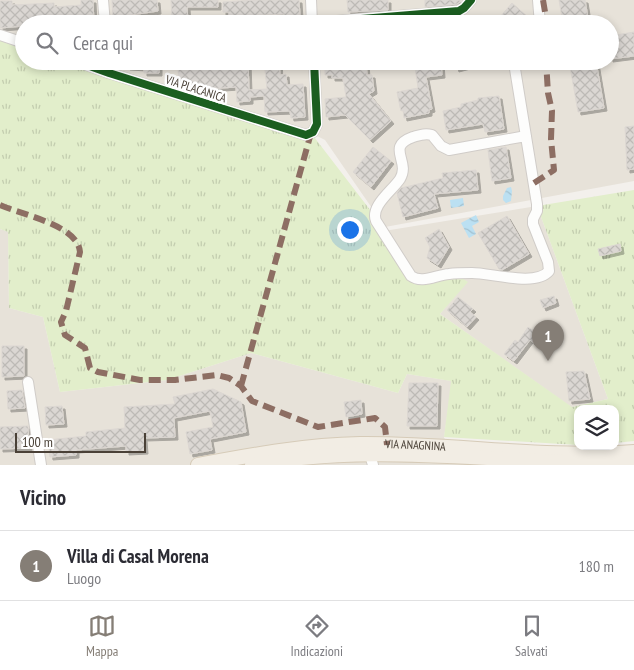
<!DOCTYPE html>
<html lang="it">
<head>
<meta charset="utf-8">
<style>
	:root { --surface:#fff; --page:#f7f7f7; --text:#2b2b33; --muted:#7c7c81; --line:#e1e1e2; --accent:#857e76 }
	body { margin:0; font-family:"PT Sans Narrow",sans-serif; background:var(--page); color:var(--text) }
	.controls { position:absolute; right:15px; bottom:15px; display:grid; overflow:hidden; border-radius:10px; box-shadow:0 2px 8px #0003 }
	.controls button { width:45px; height:45px; display:grid; place-items:center; padding:0; border:0; border-bottom:1px solid var(--line); background:var(--surface); color:var(--text); font:25px sans-serif }
	.scale { position:absolute; left:15px; bottom:12px; width:131px; box-sizing:border-box; padding-left:5px; border:2px solid #4a4137; border-top:0; font-size:14px; line-height:18px; white-space:nowrap; color:#4a4137; -webkit-text-stroke:4px #fff; paint-order:stroke }
	.you { position:absolute; left:349px; top:229px; width:18px; height:18px; margin:-12px; border:4px solid #fff; border-radius:50%; background:#1a73e8; box-shadow:0 0 0 8px #1a73e833 }
	.badge { display:grid; place-items:center; width:32px; height:32px; border-radius:50%; background:var(--accent); color:#fff; font-size:16px; font-weight:700 }
	.pin { position:absolute; translate:-50% -41px; filter:drop-shadow(0 1px 2px #0008) }
	.pin::after { content:''; position:absolute; top:26px; width:18px; height:15px; background:inherit; clip-path:polygon(0 0,100% 0,50% 100%) }
	.list { margin:0; padding:0; list-style:none }
	h2 { display:flex; justify-content:space-between; align-items:center; height:65px; margin:0; padding:0 20px; font-size:21px }
	h2 small { font-size:16px; font-weight:400; color:var(--muted) }
	.list li { display:grid; grid-template-columns:32px 1fr auto; gap:15px; align-items:center; box-sizing:border-box; height:70px; padding:0 20px; border-top:1px solid var(--line) }
	.list b { display:block; font-size:19px; white-space:nowrap }
	.list p { margin:0; font-size:16px; white-space:nowrap; color:var(--muted) }
	.list em { font-size:16px; font-style:normal; color:var(--muted) }
	.icon { flex:none; width:28px; height:28px; fill:none; stroke:currentColor; stroke-width:2; stroke-linecap:round; stroke-linejoin:round }
	.map { position:relative; flex:none; width:634px; height:465px; overflow:hidden }
	.search { position:absolute; background:var(--surface); box-shadow:0 2px 8px #0003; left:15px; right:15px; top:15px; height:55px; display:flex; align-items:center; gap:12px; box-sizing:border-box; padding:0 18px; border-radius:28px; color:var(--muted); font-size:19px }
	.sheet { height:135px; background:var(--surface) }
	nav { display:flex; justify-content:space-around; align-items:center; box-sizing:border-box; height:70px; border-top:1px solid var(--line); background:var(--surface); font-size:14px; color:var(--muted) }
	nav a { display:grid; justify-items:center; gap:2px }
	nav .on { color:var(--accent) }
	.map>svg:first-child { display:block }
	.residential { fill:#e7e2d9 }
	.grass { fill:url(#grass-tufts) }
	.water { fill:url(#water-waves) }
	.building { fill:url(#building-cross-hatch); stroke:#dcd7d2; filter:url(#shadow) }
	.lines { fill:none; stroke-linecap:round; stroke-linejoin:round }
	.minor-casing { stroke:#d0ccc8; stroke-width:12 }
	.major-casing { stroke:#d6cbb8; stroke-width:16 }
	.minor { stroke:#fdfdfc; stroke-width:10 }
	.major { stroke:#f2ede4; stroke-width:14 }
	.quiet { stroke:#8d6e63; stroke-width:6; stroke-dasharray:12 6; stroke-linecap:butt }
	.cycleway-casing { stroke:#fff; stroke-width:11 }
	.cycleway { stroke:#1b5e20; stroke-width:8 }
	.labels { text-anchor:middle; stroke-width:5; stroke-linejoin:round; paint-order:stroke }
	.street-label { font-size:12px; fill:#4a4137; stroke:#fff }
</style>
</head>
<body>
<div class="map">
<svg width="634" height="465" viewBox="0 0 634 465">
	<defs>
		<pattern id="grass-tufts" width="24" height="20" patternUnits="userSpaceOnUse" patternTransform="scale(1.25)"><rect width="24" height="20" fill="#e2eecb"/><path d="M3 7l-1-3M5 7V3M7 7l1-3M15 17l-1-3M17 17v-4M19 17l1-3" fill="none" stroke="#c3cdaf"/></pattern>
		<pattern id="water-waves" width="16" height="10" patternUnits="userSpaceOnUse" patternTransform="scale(1.25)"><rect width="16" height="10" fill="#bbe0f2"/><path d="M0 5q4-4 8 0t8 0" fill="none" stroke="#a2c1d0"/></pattern>
		<pattern id="building-cross-hatch" width="8" height="8" patternUnits="userSpaceOnUse" patternTransform="scale(1.25)"><rect width="8" height="8" fill="#dbd7d3"/><path d="M0 0l8 8M0 8l8-8" fill="none" stroke="#bdbab6"/></pattern>
		<filter id="shadow"><feDropShadow dx="3" dy="3" stdDeviation="0" flood-color="#0004"/></filter>
	</defs>
	<rect width="100%" height="100%" fill="#f3f0ec"/>
	<path class="residential" d="M0,0h634v181l-249,46 -60,-87 -14,-7 -222,-72h521v-37h-586v16l-24,-7z
		M537,206l71,193 -37,8 -131,-93 27,-33 -51,-2 -32,-48z
		M0,229l8,3 1,76 34,9 17,75 107,-12 84,-27 147,40 9,-19 45,7 -8,57 28,24 42,3h-514z"/>
	<path class="grass" d="M0,35l24,8v18h52l235,72 63,82 37,61 42,-4 15,10 -28,32 132,93 36,-8 -71,-193 97,-16v251l-19,2v-34h-37v36l-134,-8 7,-56 -44,-7 -9,19 -147,-40 -84,27 -107,12 -17,-75 -34,-9 -1,-76 -8,-3z"/>
	<path class="water" d="M511,187l1,4 -1,10 -5,2 -3,-3v-4l4,-8z
		M463,198l1,8 -13,2 -1,-8z
		M476,215l3,7 -7,4 4,8 -7,4 -8,-15z"/>
	<path class="building" d="M81,0h12l1,24h-70v2l-24,2v-27h12v4l42,-2v4l27,-2z
		M112,0h45l1,11 -27,4 1,2h-4v4l-15,2z
		M171,0h47v7h-31l1,14 -16,1z
		M255,0h44l1,16h-16v-2l-55,3v-5h-6v-10z
		M347,0h41v10l-40,2z
		M425,0h35v2l-3,2 -32,3z
		M559,0h26l4,24h-26z
		M512,3l17,15 -5,6h-5l-4,-4 -2,4h-19z
		M634,32v24l-24,3v-23z
		M127,61h32v12h-15v-5l-17,-1z
		M202,61h46l1,29 18,-1 -3,-28h15l1,14 6,-1 1,11 16,-1 2,33 -14,1 -1,-7 -25,1 -1,-16 -14,1v4l-13,1 -1,-15 -29,2v-4l-28,1 -1,-17 25,-2z
		M325,61h41l1,14h5l2,16 -5,3 22,27 -21,19 -25,-25 -19,2 -1,-18 21,-2 -3,-19h-11v-3h-7z
		M414,61h27l1,14 -16,2 6,32 -3,1v3l-25,5 -1,-8 -2,1 -1,-4 -3,-15 21,-4z
		M454,61h21v3l-19,5z
		M569,61h27l8,47 -26,4z
		M499,96l5,33 -19,3 -2,-8 -37,6 -3,-19 18,-4v-3l17,-4v-2z
		M634,126v43l-7,1 -2,-43z
		M373,147l18,14 -20,26 -18,-15z
		M506,147l5,31 -19,3 -4,-31z
		M476,170l2,20 -44,4 4,14 -35,9 -6,-24 4,-5 42,-10 -1,-5z
		M507,216l22,38 -27,16 -3,-1 -21,-36z
		M439,229l10,18 -11,18 -11,-7 3,-11 -5,-9z
		M620,244l1,7 -21,5 -2,-7z
		M554,296l2,7 -13,5 -3,-8z
		M458,297l15,12 -3,3 6,5 -9,10 -20,-17z
		M528,327l12,8 -6,8 -4,-3 -16,21 -10,-7 11,-14 3,2z
		M2,346h22v30l-22,1z
		M584,371l6,28 -21,2 -3,-29z
		M409,383h29l-1,43h-30z
		M213,389l28,13 5,30 -36,7 2,11 -22,4 -4,-22 27,-5 -3,-16 -36,7 1,19 -31,1 1,13 -19,1v-6l-50,4v5l-26,2 -2,-17 38,-4v-4l39,-4 -1,-21 51,-3 -2,-7z
		M22,390l3,18 -17,1 -1,-18z
		M361,400l1,14 -16,3 -2,-15z
		M62,406l2,18 -18,1 -1,-18z
		M28,426l1,22 -29,1v-22z"/>
	<g class="lines">
		<g class="minor-casing">
			<path id="minor" d="M103,0l2,24
				M311,0l1,24
				M538,0l2,24
				M300,24l159,-13 5,-3 7,-8
				M0,35l24,8
				M76,61l33,12 197,62 7,-3 4,-8 -3,-63
				M516,61l-1,8 22,135v7l-4,8v5l15,38 1,9c-13,16 -58,2 -77,2 -8,0 -16,0 -23,1 -13,1 -27,10 -38,2l-35,-55c-6,-15 16,-30 24,-42 11,-18 -15,-32 13,-42 7,-2 12,-4 19,-2l9,11 8,4 77,-14
				M28,382l13,83
				M370,455l3,10"/>
		</g>
		<g class="major-casing">
			<g id="major">
				<path id="s1" d="M198,465c54,-10 107,-20 162,-21 92,-1 183,15 274,8"/>
				<path d="M252,465c127,-24 255,0 382,-2"/>
			</g>
		</g>
		<use href="#minor" class="minor"/>
		<use href="#major" class="major"/>
		<path class="quiet" d="M543,0l4,24
			M534,183l20,-13 -3,-31 1,-28 -4,-18 -2,-32
			M0,205c22,10 78,20 80,47l-14,59 -5,11 4,13 20,13 5,20 8,4 42,8h35l42,-5 12,3 12,8 11,15 66,26 57,-9 10,9 2,18
			M241,386l70,-253"/>
		<g class="cycleway-casing">
			<path id="cycleway" d="M300,24l159,-13 5,-3 7,-8
				M76,61l33,12 197,62 7,-3 4,-8 -3,-63"/>
		</g>
		<use href="#cycleway" class="cycleway"/>
	</g>
	<g class="labels">
		<g class="street-label">
			<text transform="translate(196 89) rotate(18)" y="4">VIA PLACANICA</text>
			<text dy="4" stroke="none"><textPath href="#s1" startOffset="219">VIA ANAGNINA</textPath></text>
		</g>
	</g>
</svg>
<div class="controls">
<button><svg class="icon" aria-label="layers" viewBox="0 0 24 24"><path d="M12 4l9 5-9 5-9-5zM3 14l9 5 9-5"/></svg></button>
</div>
<div class="scale">100 m</div>
<div class="you"></div>
<div class="pin badge" style="left:548px;top:361px">1</div>
<div class="search"><svg class="icon" aria-label="search" viewBox="0 0 24 24"><circle cx="10" cy="10" r="6"/><path d="M15 15l6 6"/></svg>Cerca qui</div>
</div>
<section class="sheet">
<h2>Vicino<small></small></h2>
<ul class="list">
<li><span class="badge">1</span><div><b>Villa di Casal Morena</b><p>Luogo</p></div><em>180 m</em></li>
</ul>
</section>
<nav>
<a class="on"><svg class="icon" aria-label="map" viewBox="0 0 24 24"><path d="M3 6l6-2 6 2 6-2v14l-6 2-6-2-6 2zM9 4v14M15 6v14"/></svg>Mappa</a>
<a><svg class="icon" aria-label="directions" viewBox="0 0 24 24"><path d="M12 3l9 9-9 9-9-9zM9 14v-3h6M13 9l2 2-2 2"/></svg>Indicazioni</a>
<a><svg class="icon" aria-label="saved" viewBox="0 0 24 24"><path d="M7 4h10v16l-5-4-5 4z"/></svg>Salvati</a>
</nav>
</body>
</html>
